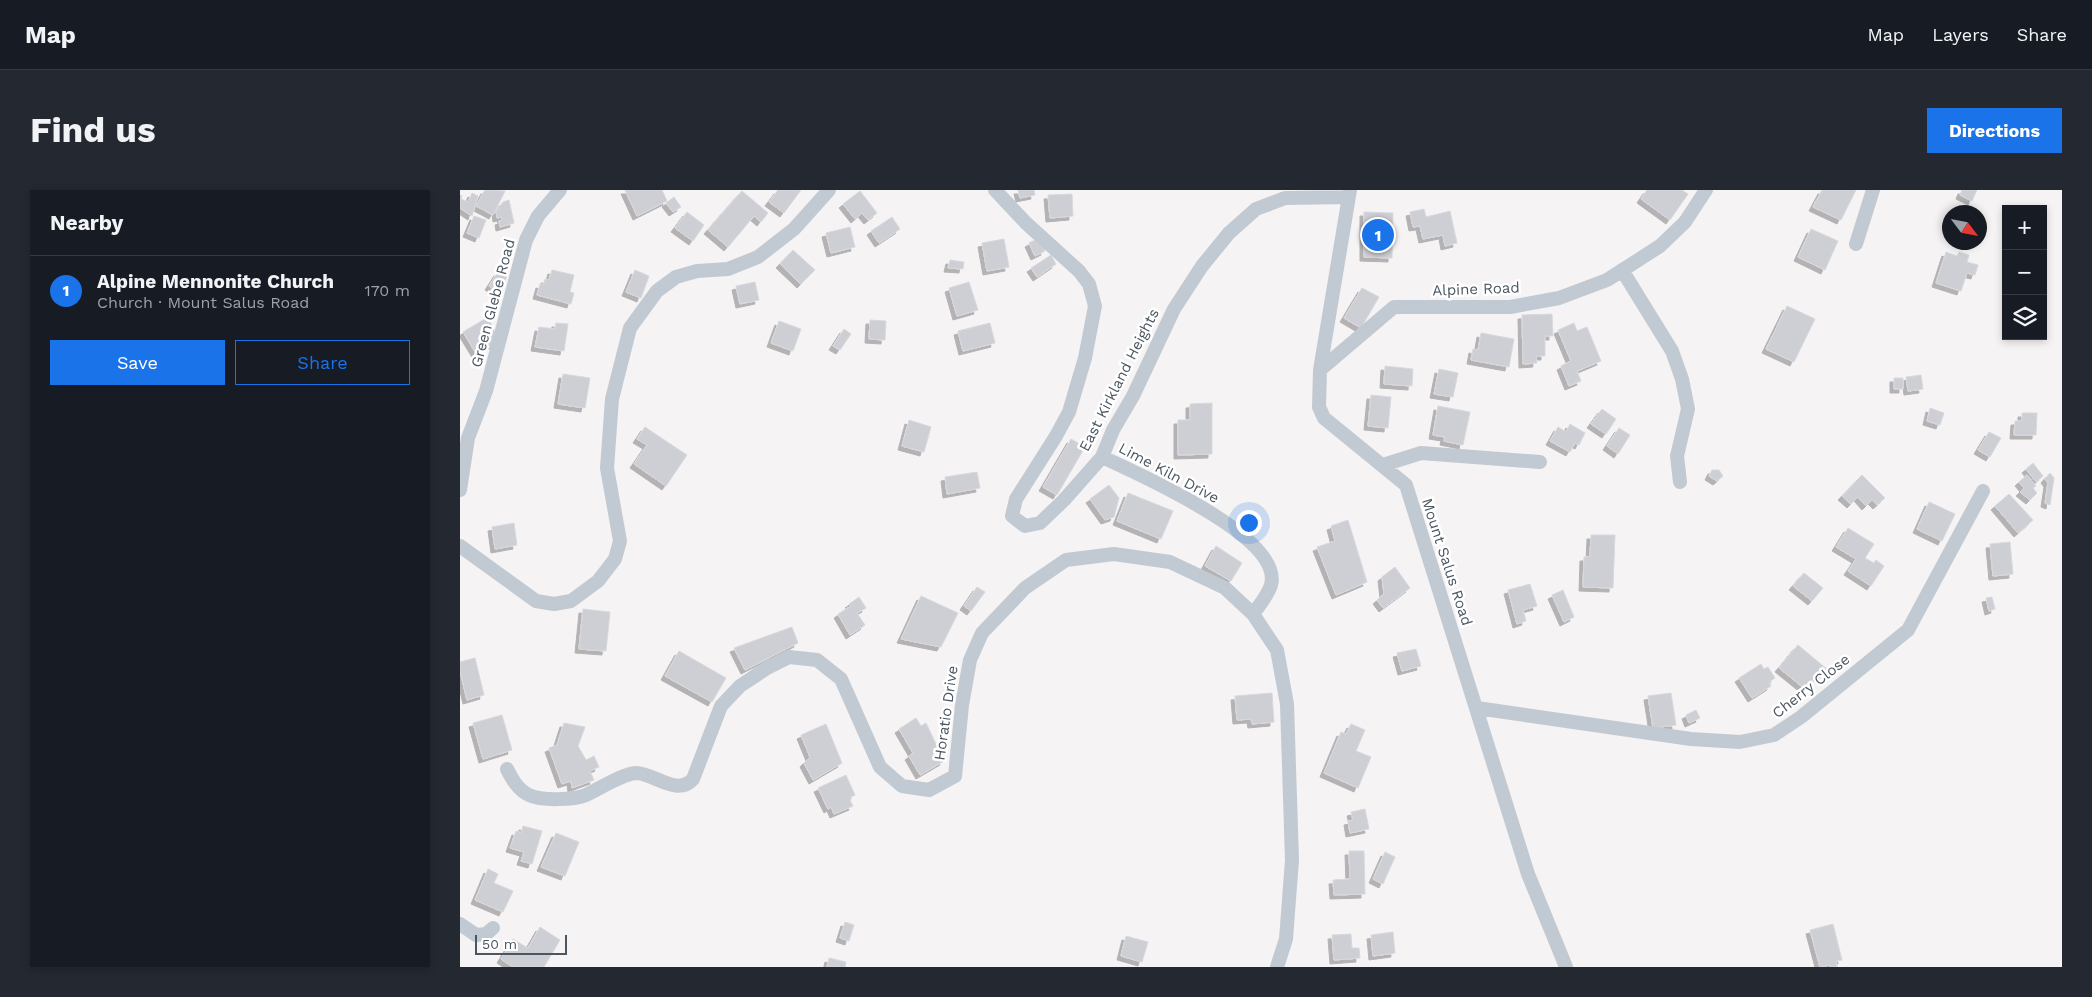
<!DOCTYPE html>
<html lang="en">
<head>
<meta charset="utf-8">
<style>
	:root { --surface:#171b24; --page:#242831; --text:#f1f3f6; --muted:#9ea1a6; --line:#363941; --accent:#1a73e8 }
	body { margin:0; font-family:"Work Sans",sans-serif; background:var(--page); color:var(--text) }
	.controls { position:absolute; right:15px; top:15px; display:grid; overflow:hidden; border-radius:0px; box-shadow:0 2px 8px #0003 }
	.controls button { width:45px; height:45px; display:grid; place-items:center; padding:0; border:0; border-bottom:1px solid var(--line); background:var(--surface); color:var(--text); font:25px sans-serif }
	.compass { position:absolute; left:1482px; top:15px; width:45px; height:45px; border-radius:50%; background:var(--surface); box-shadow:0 2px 8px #0003; rotate:122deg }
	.scale { position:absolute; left:15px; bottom:12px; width:92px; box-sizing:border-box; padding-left:5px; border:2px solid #4a5661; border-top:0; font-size:14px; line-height:18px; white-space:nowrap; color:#4a5661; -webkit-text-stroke:4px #fff; paint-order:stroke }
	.you { position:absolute; left:788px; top:332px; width:18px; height:18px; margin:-12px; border:4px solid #fff; border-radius:50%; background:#1a73e8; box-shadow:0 0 0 8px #1a73e833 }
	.badge { display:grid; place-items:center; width:32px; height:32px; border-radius:50%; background:var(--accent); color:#fff; font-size:16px; font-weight:700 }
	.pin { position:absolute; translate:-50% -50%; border:2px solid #fff; box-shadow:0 1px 5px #0006 }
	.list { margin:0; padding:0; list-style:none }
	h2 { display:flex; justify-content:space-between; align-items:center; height:65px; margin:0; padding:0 20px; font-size:21px }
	h2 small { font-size:16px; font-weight:400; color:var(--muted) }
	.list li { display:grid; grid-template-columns:32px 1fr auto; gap:15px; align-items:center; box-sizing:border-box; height:70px; padding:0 20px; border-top:1px solid var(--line) }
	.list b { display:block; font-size:19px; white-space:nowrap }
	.list p { margin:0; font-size:16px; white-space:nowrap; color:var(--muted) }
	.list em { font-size:16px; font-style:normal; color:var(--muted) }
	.actions { display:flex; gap:10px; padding:15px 20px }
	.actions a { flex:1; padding:11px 0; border:1px solid var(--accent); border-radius:0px; text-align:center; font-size:18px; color:var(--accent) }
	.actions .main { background:var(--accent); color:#fff }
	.icon { flex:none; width:28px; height:28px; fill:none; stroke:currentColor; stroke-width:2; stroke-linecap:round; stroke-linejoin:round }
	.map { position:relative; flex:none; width:1602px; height:777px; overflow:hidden; border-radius:0px }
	header { display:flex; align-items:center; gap:30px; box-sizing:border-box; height:70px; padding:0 25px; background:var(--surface); border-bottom:1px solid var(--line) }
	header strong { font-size:24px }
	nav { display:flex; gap:28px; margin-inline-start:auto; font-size:18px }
	.intro { display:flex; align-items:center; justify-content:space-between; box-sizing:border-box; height:120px; padding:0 30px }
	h1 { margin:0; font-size:35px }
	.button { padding:12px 22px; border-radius:0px; background:var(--accent); color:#fff; font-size:18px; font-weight:700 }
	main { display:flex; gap:30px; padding:0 30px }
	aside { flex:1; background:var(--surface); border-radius:0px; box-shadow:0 2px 8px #0003 }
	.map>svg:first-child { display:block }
	.building { fill:#cdcfd5; stroke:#d7d9de; filter:url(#shadow) }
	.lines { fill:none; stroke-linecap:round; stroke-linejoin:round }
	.minor { stroke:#c1cad2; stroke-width:14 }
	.labels { text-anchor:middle; stroke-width:5; stroke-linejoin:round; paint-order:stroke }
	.street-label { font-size:15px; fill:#4a5661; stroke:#fff }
</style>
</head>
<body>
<header>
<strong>Map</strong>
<nav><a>Map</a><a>Layers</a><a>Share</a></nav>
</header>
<div class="intro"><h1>Find us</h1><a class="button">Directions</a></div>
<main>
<aside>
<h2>Nearby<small></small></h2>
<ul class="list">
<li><span class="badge">1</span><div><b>Alpine Mennonite Church</b><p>Church · Mount Salus Road</p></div><em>170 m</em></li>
</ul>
<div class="actions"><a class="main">Save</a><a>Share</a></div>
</aside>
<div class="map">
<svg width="1602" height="777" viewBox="0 0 1602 777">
	<defs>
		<filter id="shadow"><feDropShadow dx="-4" dy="4" stdDeviation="0" flood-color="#0004"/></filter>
	</defs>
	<rect width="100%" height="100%" fill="#f5f3f3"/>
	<path class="building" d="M25,0l20,1 -12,24 -17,-9z
		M165,0h37l5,11 -30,15z
		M318,0h23l-17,23 -15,-11z
		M558,0h16l1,5 -15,3z
		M1187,0h35l6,4 -18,26 -29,-21z
		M1362,0h34l-15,30 -28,-13z
		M1502,0h15l-5,11 -12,-6z
		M282,1l26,22 -7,9 -7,-6 -26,31 -20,-17z
		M400,1l17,22 -9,7 -6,-7 -7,6 -12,-15z
		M12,3l6,3 -6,20 -12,-8v-13l2,1 -1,3 7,3z
		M612,4l1,22 -23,2 -2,-23z
		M214,7l7,10 -8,5 -7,-9z
		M49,10l5,23 -14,4 -1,-6 3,-1 -1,-3 -4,1 -1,-7 7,-9z
		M964,19l2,8 24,-6 7,32 -12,3 -2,-11 -20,4 -3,-13 -7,1 -3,-15z
		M227,22l17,13 -11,16 -18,-13z
		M904,22l29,1 -1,45 -28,-1z
		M14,26l12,4 -7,18 -12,-5z
		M432,27l8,12 -21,14 -8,-12z
		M390,37l5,20 -24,6 -5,-20z
		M1351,39l27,12 -13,29 -27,-13z
		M579,48l6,13 -10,5 -6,-13z
		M544,49l5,28 -22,4 -5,-28z
		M333,60l22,20 -14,14 -21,-20z
		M1486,62l11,4 2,-4 10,3 -2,7 11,3 -3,10 -8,-2 -6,18 -25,-8z
		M591,65l5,9 -19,13 -6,-9z
		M490,70l14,2 -1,7 -15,-1z
		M92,80l22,5 -4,17 4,1 -3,11 -34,-9 3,-11 3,1 2,-6 4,1z
		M175,80l14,6 -8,22 -15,-6z
		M38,82l9,4 -7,17 -9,-3 1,-2 -3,-2z
		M295,92l4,18 -19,4 -4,-18z
		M509,92l9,28 -21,6 -8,-28z
		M902,98l17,9 -18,31 -17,-10z
		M1327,116l28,13 -21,43 -28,-13z
		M1092,124l1,22h-8v20h-9l1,7 -14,1 -1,-49z
		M28,127l11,24 -22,14 -14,-23z
		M410,130l16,1 -1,19 -16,-1z
		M319,131l22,8 -8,22 -22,-8z
		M96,133l12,1 -4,27 -29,-4 4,-20 16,2z
		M530,133l5,20 -32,8 -5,-20z
		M1114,133l3,8 10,-4 14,34 -24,10 4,10 -12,5 -8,-20 10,-5 -13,-31z
		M384,139l7,5 -11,16 -7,-4z
		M1021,143l33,6 -5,28 -38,-7 2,-11 5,1z
		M925,176l28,3 -1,17 -28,-2z
		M979,179l19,4 -5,24 -19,-3z
		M103,184l27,4 -5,30 -27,-4z
		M1461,185l2,14 -15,2 -2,-14z
		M1434,188h9v11h-9z
		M911,205l20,2 -3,31 -20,-2z
		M752,213v51l-34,1v-35h12v-16z
		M978,216l32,6 -7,33 -19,-4 1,-4 -12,-2z
		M1470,218l14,5 -4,12 -13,-4z
		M1142,219l14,10 -10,15 -15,-10z
		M1562,223h15l-1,22h-22l1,-14h7z
		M449,230l22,7 -7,25 -22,-6z
		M1110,234l15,9 -6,12 -4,-2 -5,9 -20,-11 8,-14 8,5z
		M185,237l42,28 -21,31 -32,-22 13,-19 -10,-6z
		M1159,238l11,7 -12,19 -11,-8z
		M1529,242l12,6 -11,19 -12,-7z
		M611,249l14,8 -28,48 -14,-8z
		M1573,273l10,13 -7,6 -10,-13z
		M1252,280h7l4,6 -6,5 -8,-5z
		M517,282l3,16 -33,6 -2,-17z
		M1590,283l4,5 -4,27 -5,-2 3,-20 -3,-4z
		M1402,285l23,23 -8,7 -5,-5 -6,6 -8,-9 -7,7 -9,-8z
		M1567,285l9,11 -3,2 4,5 -7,7 -10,-8 4,-4 -5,-6z
		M649,295l10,13 -5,19 -9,3 -15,-21z
		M668,303l45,18 -12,28 -44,-18z
		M1549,304l24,26 -15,13 -23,-27z
		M1469,312l26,12 -13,27 -25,-12z
		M888,330l19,62 -31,13 -19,-48 18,-6 -4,-15z
		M54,333l3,22 -22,4 -3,-22z
		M1388,338l26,16 -9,14 9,5 2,-3 8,6 -13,20 -23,-15 8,-12 -20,-12z
		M1131,345h24l-2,53 -30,-1 1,-30h6z
		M1550,352l3,32 -20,2 -3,-32z
		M756,356l26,17 -11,18 -26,-15z
		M935,377l15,21 -27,20 -6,-8 7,-6 -2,-17z
		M1344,383l19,15 -11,13 -19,-15z
		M1070,394l7,22 -14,4 3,11 -9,3 -9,-34z
		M517,397l8,5 -14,19 -7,-5z
		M1103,400l11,27 -10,5 -12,-27z
		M461,406l37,17 -17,34 -40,-8z
		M399,407l7,11 -9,5 8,12 -15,10 -12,-21 13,-8 -2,-2z
		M1532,407l3,12 -6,2 -3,-13z
		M123,419l27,3 -4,39 -27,-2z
		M332,437l6,16 -53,27 -11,-22z
		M1338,455l30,25 -8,9 -4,-3 -11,13 -26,-21z
		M956,459l5,17 -19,5 -5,-18z
		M219,461l47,27 -14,24 -47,-26z
		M15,468l9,37 -17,5 -7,-29v-9z
		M1301,474l3,5 4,-2 7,11 -6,4 2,4 -19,12 -13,-20z
		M812,503l2,29 -22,2 -1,-5 -14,1 -2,-24z
		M1211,503l5,32 -23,3 -5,-32z
		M1236,520l4,8 -11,5 -3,-8z
		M42,525l10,35 -29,9 -10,-36z
		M456,528l5,8 5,-3 18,38 -24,14 -11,-19 4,-3 -14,-24z
		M104,533l21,4 -7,19 8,14 8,-4 5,11 -9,4 4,9 -22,8 -1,-7 -9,3 -13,-36 8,-3z
		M366,534l16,39 -29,17 -9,-17 6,-6 -9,-22z
		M891,534l14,6 -9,21 15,6 -13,31 -34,-15 17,-41 5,2z
		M386,585l9,20 -6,3 4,8 -19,8 -3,-7 -3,2 -10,-21z
		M905,619l4,20 -19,4 -2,-12 5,-1 -2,-8z
		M63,636l19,5 -10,33 -11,-3 3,-9 -14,-4 6,-17 5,2z
		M96,643l23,9 -14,34 -24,-9z
		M889,661h15l1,43 -31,1 -1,-15 17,-1z
		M925,662l10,5 -12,27 -10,-5z
		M28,679l10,5 -4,9 19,8 -10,21 -28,-12z
		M385,732l9,3 -5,16 -9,-3z
		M1373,734l9,36 -6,1 1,6h-7l-1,-2 -9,2 -10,-37z
		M80,737l20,13 -16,27h-31l-12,-8 12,-20 15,9z
		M933,742l2,21 -22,3 -2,-21z
		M891,744l1,14h7l1,10 -26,2 -2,-25z
		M666,746l22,6 -6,20 -21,-6z
		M369,768l17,4 -1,5h-18z"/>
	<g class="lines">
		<path class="minor" d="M535,0l31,33 53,48 10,13 6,22 -10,52 -16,54 -13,24 -40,63 -4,17 13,10 15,-3 24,-23 38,-43 11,-27 20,-34 41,-87 28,-43 27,-33 27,-24 29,-11 64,-1
			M890,0l-30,180 -1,37 5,11 82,67 122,389 38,93
			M1396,54l17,-54
			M1162,80l50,81 10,28 6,30 -11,47 3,26
			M860,180l74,-63h116l49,-9 48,-18 53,-34 25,-24 21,-32
			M642,267c34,16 182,80 169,128 -3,10 -12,21 -18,29
			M923,275l38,-12 119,9
			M0,300l8,-52 18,-47 40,-151 12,-24 22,-26
			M0,356l76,55 18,3 17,-3 27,-20 17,-22 5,-18 -13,-73 5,-69 18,-71 27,-37 19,-14 21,-6 31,-2 30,-12 36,-28 35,-39
			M1017,518l214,31 49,3 34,-7 27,-18 107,-87 75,-139
			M47,579c5,10 11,21 22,26 12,6 45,5 57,0 13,-6 36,-21 50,-22 18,0 41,24 57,6l28,-73 19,-20 27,-18 22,-11 28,3 24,19 39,88 22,19 27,4 26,-14 7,-71 8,-45 12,-27 43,-45 41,-28 48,-6 56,8 55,26 28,26 24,36 10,54 5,156 -6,79 -9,28
			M0,734l16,11 10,-1 7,-6"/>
	</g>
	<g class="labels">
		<g class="street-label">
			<text transform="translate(1016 99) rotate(-2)" y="5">Alpine Road</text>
			<text transform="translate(33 113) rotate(-75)" y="5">Green Glebe Road</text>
			<text transform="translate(659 190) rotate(-63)" y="5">East Kirkland Heights</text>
			<text transform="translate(709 283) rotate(28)" y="5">Lime Kiln Drive</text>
			<text transform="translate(987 372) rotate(72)" y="5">Mount Salus Road</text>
			<text transform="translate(1351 496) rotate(-38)" y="5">Cherry Close</text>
			<text transform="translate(486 523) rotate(-82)" y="5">Horatio Drive</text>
		</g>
	</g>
</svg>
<div class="controls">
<button>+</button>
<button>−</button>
<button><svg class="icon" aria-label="layers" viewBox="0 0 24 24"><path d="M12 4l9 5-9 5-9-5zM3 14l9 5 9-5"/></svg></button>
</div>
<svg class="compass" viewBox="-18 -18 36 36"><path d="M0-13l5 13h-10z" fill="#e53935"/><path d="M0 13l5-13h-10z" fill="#9ea1a6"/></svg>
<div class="scale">50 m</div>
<div class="you"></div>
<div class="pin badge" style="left:918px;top:45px">1</div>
</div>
</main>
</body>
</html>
